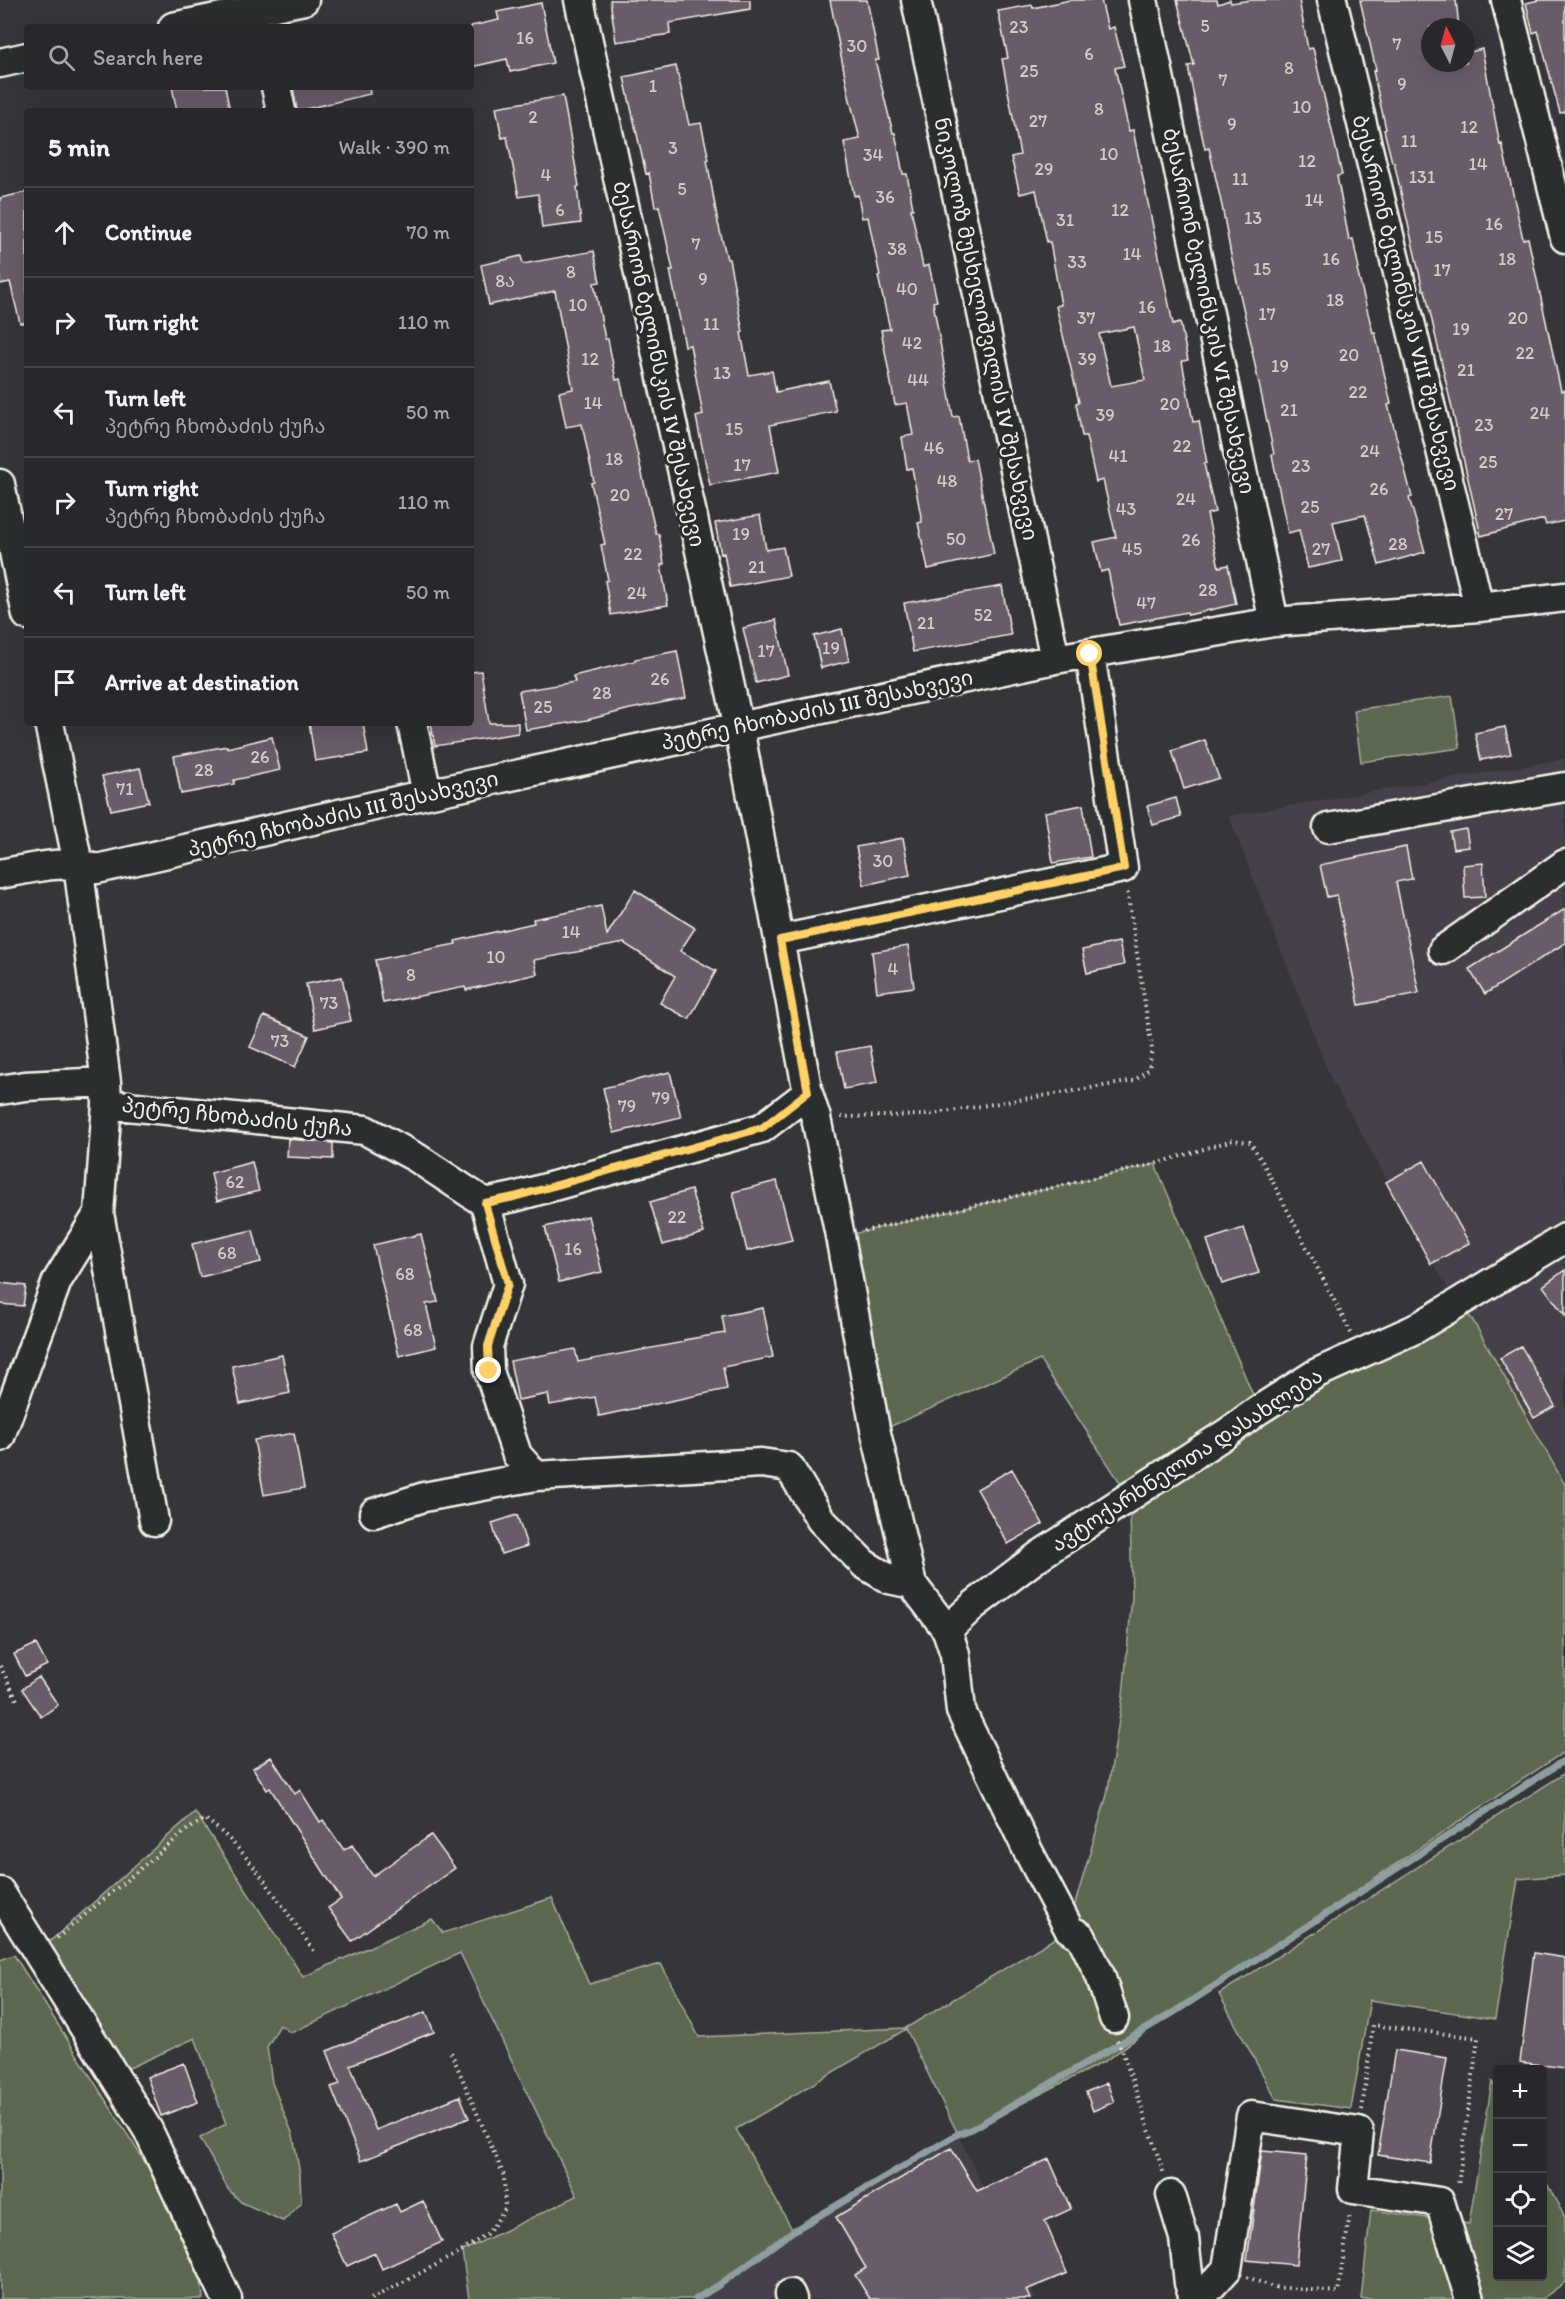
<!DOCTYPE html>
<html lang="en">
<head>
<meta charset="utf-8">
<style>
	:root { --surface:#28282c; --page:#303034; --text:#f1f3f6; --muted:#a5a6a9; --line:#444448 }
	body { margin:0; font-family:Itim,"Noto Sans Georgian",sans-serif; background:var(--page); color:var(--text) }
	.controls { position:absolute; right:18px; bottom:18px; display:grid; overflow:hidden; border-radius:6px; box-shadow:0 6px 24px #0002 }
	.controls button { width:54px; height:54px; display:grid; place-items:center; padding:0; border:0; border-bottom:2px solid var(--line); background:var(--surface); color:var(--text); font:30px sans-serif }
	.compass { position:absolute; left:1421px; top:18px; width:54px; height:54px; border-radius:50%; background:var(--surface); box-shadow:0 6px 24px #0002; rotate:354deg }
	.stop { position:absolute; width:18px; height:18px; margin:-14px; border:4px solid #ffd166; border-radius:50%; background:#fff }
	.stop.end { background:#ffd166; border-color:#fff; box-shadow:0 2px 6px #0008 }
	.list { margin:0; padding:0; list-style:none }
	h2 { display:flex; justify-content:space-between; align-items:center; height:78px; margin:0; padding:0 24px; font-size:26px }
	h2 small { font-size:20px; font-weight:400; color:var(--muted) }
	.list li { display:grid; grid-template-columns:39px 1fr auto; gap:18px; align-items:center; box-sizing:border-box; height:90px; padding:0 24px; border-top:2px solid var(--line) }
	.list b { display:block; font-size:22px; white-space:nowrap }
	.list p { margin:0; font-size:20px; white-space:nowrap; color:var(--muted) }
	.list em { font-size:20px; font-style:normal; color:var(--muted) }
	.icon { flex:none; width:33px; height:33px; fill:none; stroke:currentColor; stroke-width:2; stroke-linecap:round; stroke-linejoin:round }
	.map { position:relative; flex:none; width:1565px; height:2299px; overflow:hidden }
	.search { position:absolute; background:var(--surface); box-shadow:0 6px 24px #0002; left:24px; top:24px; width:450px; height:66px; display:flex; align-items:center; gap:15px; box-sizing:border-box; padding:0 21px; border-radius:6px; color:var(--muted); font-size:22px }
	.panel { position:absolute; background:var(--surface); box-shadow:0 6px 24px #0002; left:24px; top:108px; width:450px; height:618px; border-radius:6px }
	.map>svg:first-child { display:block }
	.built { fill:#454148 }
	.green { fill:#5c674f; stroke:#a8ac9c; stroke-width:1.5 }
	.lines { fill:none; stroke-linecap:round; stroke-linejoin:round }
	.stream { stroke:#8f9ea1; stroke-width:7 }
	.building { fill:#685b68; stroke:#f4f1e8; stroke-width:1.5; fill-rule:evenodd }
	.minor-casing { stroke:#f4f1e8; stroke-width:33 }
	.path { stroke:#f4f1e8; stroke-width:4; stroke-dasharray:1.5 4.5; stroke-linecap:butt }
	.minor { stroke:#2a2d2e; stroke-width:28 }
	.route { stroke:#ffd166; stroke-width:8 }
	.labels { text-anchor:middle; stroke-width:6; stroke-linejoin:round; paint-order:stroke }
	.number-label { font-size:18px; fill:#d1ccc8 }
	.street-label { font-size:21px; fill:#f4f1e8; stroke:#2a2d2e }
</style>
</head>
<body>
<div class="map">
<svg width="1565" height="2299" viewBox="0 0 1565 2299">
	<rect width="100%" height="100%" fill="#36363a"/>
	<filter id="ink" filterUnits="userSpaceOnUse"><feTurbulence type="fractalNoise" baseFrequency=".0167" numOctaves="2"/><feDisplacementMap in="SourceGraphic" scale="12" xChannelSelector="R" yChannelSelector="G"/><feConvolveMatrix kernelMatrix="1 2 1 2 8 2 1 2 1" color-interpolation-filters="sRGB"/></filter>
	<g filter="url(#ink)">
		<path class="built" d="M1565,759v726l-93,-166 -16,-16 -125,-224 -102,-263z
			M958,2134l78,165h-340l23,-14 74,-54z"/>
		<path class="green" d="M1452,696l8,52 -99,14 -7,-52z
			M1155,1164l101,238 -131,88 -85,-130 -153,68 -39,-193z
			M1456,1303l16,16 93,166v266l-394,263 -66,47 -133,68 -14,5 -52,-105 -170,100 57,102 -74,54 -23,14h-227l-7,-48 115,-55 -117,-243 -169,80 -11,-8 -13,22 5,36 21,52 7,40 1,28 -18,18 -42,-19 -13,-13 -28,-51 26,-14 -31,-86 -81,37 -77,-122 158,-141 108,165 129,-58 11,14 109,-35 37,86 72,-20 38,73 207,-9 161,-97 40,-136 16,-99 9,-100 -2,-83 114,-80z
			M1565,1773v102l-47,4 -23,140 -125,-19 -19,109 -75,-10 -57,-105z
			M14,1955l134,212 53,111 2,21h-203v-339z
			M1492,2082l6,10v184h44l1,-100 22,42v64l-23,17h-181l10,-89 98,14z"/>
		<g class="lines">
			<path class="stream" d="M696,2299l23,-14 74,-54 165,-97 14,-5 199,-115 394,-254"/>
		</g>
		<path class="building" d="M610,0h140v9l-81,14 1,11 -54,8z
			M830,0h37l12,60h-4l18,73h2l8,41h4l6,35h-2l12,58 6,-2 8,36 -4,1 20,115 6,-1 8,44 8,-1 19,95 -66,15 -10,-46 4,-1 -10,-54 -5,1 -5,-32 11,-2 -6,-32 -12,2 -14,-75 9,-1 -12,-53h2l-12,-59 -6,1 -4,-23 -4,1 -10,-54 16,-3 -11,-43z
			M1070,0h31l7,29 6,-2 10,39 -9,2 14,63 4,-1 40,194 7,-2 8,38 -6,1 11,61 6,-1 8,42 -3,1 11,48 -8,2 12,53 9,-2 8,39 -48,11 -1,-3 -68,13 -11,-55 -7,2 -7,-30 22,-5 -13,-57 -7,2 -10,-46h-4l-6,-33 3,-1 -23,-96 5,-1 -11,-63h-3l-11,-52 -16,4 -9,-37 9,-2 -18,-96 6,-1 -10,-47 34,-6 1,3zM1134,327l11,53 -34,6 -12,-52z
			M1177,0h40l1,4 12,-4 1,3 20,-3h48l9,49 5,-1 29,127 -5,1 12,64 4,-1 6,30 -2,1 16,63 2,-1 16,72 -3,1 24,92 -3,1 16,54 -46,13 -14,-50 -32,7 9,39 -34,7 -9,-38 -11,3 -16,-78 2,-1 -22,-103h1l-22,-96 -9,-49 -13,-58 -4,1 -8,-36 -9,-47 6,-1z
			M1360,0h96l3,27h-29v36h36v-10l16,-4 18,96 2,-1 21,95 5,-1 33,153 4,-1v131l-19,4 -2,-6 -63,17 -56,-246h-2l-29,-128h-2l-8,-32 2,-1 -13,-58 3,-1z
			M1539,0h26v112l-5,1 -22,-82 -5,2 -7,-30z
			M541,3l12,60 -43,9 -3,-13 -36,8v-41l28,-6 -2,-8z
			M676,66l13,59 12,-2 8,37h-2l11,63 9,36h2l14,73 -2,1 8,42 23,-4 4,21 53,-11 7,30 -66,14 9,47 -69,13 -14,-68 7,-2 -13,-70 -5,1 -15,-76h3l-14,-64 -4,1 -6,-34 -3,1 -22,-97z
			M172,87h53l5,24h-53z
			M293,87h76l1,7 -73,17z
			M563,96l16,90 -2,1 4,36 -39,5 -4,-34 -19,3 -12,-60 -5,1 -6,-31z
			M27,192v131h-7l-10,-41 -10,2v-86z
			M594,251l6,31 -6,1 11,56h3l8,41 4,-1 36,155h3l5,30 -3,1 7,40 -57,10 -6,-34 3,-1 -7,-35 4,-1 -14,-61 3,-1 -12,-58 -16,3 -7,-35 14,-3 -18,-98 -66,14 -8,-40 40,-9 2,8z
			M760,515l6,35 17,-3 6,29 -59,11 -6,-34 -3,1 -6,-31z
			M1002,586l9,49 -98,17 -9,-49z
			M776,620l12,55 -32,8 -13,-55z
			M842,629l7,32 -28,7 -7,-32z
			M677,651l9,47 -56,11 -43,11 -61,10 -7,-39 56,-9 -2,-6 62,-15v-2z
			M481,671l8,52h29v10l-83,13 -4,-23h40v-51z
			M309,723h54l5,30 -53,8z
			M1505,727l6,27 -30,6 -6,-27z
			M272,737l8,33 -46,10v4l-53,10 -7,-38 53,-10v2z
			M1205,740l14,38 -35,11 -12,-38z
			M140,768l9,34 -38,8 -9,-34z
			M1176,798l5,19 -28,8 -6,-19z
			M1083,805l8,52 -38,6 -8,-51z
			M1466,829l3,18 -16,2 -3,-17z
			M903,838l7,37 -46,10 -8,-38z
			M1406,847l6,32 -16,3 23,111 -60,12 -22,-110 -10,2 -7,-32z
			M1483,863l2,34 -20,1 -2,-33z
			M635,890l60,38 -15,23 36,20 -27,48 -29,-16 15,-27 -51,-33 -90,17 3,14 -71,16 -1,-3 -82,16 -8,-43 81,-16 -1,-3 79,-18 -1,-4 68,-13 6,29z
			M1565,909v34l-80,51 -16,-25z
			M1119,942l5,23 -37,8 -5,-23z
			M908,946l6,41 -37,5 -5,-40z
			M342,977l9,44 -36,8 -9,-45z
			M264,1016l45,20 -14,31 -45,-20z
			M870,1046l7,37 -33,6 -7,-37z
			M670,1072l11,45 -67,16 -11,-45z
			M288,1139l45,4v16l-46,-2z
			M1424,1161l45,82 -38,21 -45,-82z
			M252,1162l7,29 -42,10 -6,-28z
			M777,1181l15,59 -45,11 -14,-59z
			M691,1190l13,43 -41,12 -13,-43z
			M588,1216l14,56 -43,10 -14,-55z
			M1244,1228l15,45 -37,11 -15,-44z
			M253,1230l8,32 -61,15 -8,-33z
			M421,1234l17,68 -12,2 10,43 -37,9 -26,-111z
			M1565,1270v46l-22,-30z
			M0,1283l26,3 -3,20 -23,-2z
			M763,1308l10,49 -50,10 4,22 -128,27 -4,-19 -45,8 -2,-11 -30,6 -8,-39 65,-12 3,13 106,-20v-2l41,-7 -3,-17z
			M1521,1346l34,60 -21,12 -34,-60z
			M282,1355l8,38 -50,11 -8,-38z
			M294,1433l10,55 -40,7 -10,-55z
			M1012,1469l31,55 -35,20 -31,-55z
			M517,1515l10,31 -26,8 -9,-31z
			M36,1644l11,21 -22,11 -11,-22z
			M39,1677l19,28 -17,12 -19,-28z
			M271,1757l24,37 5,-4 20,32 3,-2 21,30 8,-5 21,31 58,-41 24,33 -103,73 -24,-33 13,-9 -71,-111 -3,2 -14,-22z
			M1534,1953l31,5v110l-45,-6z
			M426,2012l8,20 -84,33 26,65 84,-34 9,22 -108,43 -30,-74 9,-3 -13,-33z
			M1395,2050l52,8 -17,105 -52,-8z
			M184,2063l14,39 -37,14 -14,-39z
			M1107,2083l7,19 -21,9 -7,-19z
			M951,2148l26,43 72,-32 22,50 -26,12 22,52 -41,17 4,9h-160l-15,-24 11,-7 -30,-51z
			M1262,2151l45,4 -11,110 -49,-5z
			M423,2201l19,41 -60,27 -7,-16 -28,13 -16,-33 65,-29 4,8z"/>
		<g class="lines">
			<g class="minor-casing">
				<path id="minor" d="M579,0l160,728 69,365 8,25 24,118 35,193 37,155 35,46 8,24 6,57 66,138 42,80 12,7 19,39 14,43
					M916,0l139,659
					M1143,0l131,622
					M1332,0l147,607
					M1506,0l59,238
					M173,27l131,-27
					M0,63l27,-6
					M276,87l5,24
					M0,484l27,131
					M49,723l29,141 28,218 1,22 -8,109 55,308
					M412,723l15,71
					M1328,828l237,-41
					M0,874c35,-6 62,-15 97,-5l330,-75 628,-135 219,-37 205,-15 86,-10
					M780,940l343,-72 -33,-214
					M1443,950l122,-86
					M0,1090l25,-4 81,-4
					M107,1104l258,26 52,28 68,45 29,-6 248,-69 46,-35
					M485,1203l23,81 -20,62 1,25 28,84 19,21
					M0,1437l57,-156 42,-68
					M374,1513l50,-16 112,-21 225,-13 28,4 32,53 43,44 25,15 23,5
					M947,1630l27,-25 66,-50 190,-124 27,-20 60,-38 98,-44 150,-91
					M0,1892l148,238 79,169
					M1171,2195l13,43 5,45 6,16
					M790,2294l2,5
					M1199,2299l28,-30 24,-153 108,16 -6,57 87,13 30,97"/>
			</g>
			<path class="path" d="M841,1117l85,-2 208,-34 15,-12 3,-20 -25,-159
				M864,1231l291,-67 78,-24 17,2 12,19 89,172
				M0,1666l18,36
				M57,1938l131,-109 17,-10c44,30 78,90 110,133
				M1117,2040l5,10 42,124
				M1362,2110l11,-85 105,13 -20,148
				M1247,2277l26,10 65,5 12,-79
				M371,2299l91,-48 27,-19 16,-23 -1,-33 -54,-126"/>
			<use href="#minor" class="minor"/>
		</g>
	</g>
	<g class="lines" filter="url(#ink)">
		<path class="route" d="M489,1371l-1,-25 20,-62 -23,-81 29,-6 248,-69 46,-36 -28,-152 344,-72 -34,-214"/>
	</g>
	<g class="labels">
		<g class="number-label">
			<text x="1205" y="32">5</text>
			<text x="1019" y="33">23</text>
			<text x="525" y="44">16</text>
			<text x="1397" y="50">7</text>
			<text x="857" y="52">30</text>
			<text x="1089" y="60">6</text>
			<text x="1289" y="74">8</text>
			<text x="1029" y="77">25</text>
			<text x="1223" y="86">7</text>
			<text x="1402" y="90">9</text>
			<text x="653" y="92">1</text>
			<text x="1302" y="113">10</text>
			<text x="1099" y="115">8</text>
			<text x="533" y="123">2</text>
			<text x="1038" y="127">27</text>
			<text x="1232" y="130">9</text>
			<text x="1469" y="133">12</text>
			<text x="1409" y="147">11</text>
			<text x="673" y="154">3</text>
			<text x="1109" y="160">10</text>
			<text x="873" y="161">34</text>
			<text x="1307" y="167">12</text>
			<text x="1478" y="170">14</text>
			<text x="1044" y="175">29</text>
			<text x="546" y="181">4</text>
			<text x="1422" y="183">131</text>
			<text x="1240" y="185">11</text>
			<text x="682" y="195">5</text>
			<text x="885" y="203">36</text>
			<text x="1314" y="206">14</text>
			<text x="560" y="216">6</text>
			<text x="1120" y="216">12</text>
			<text x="1253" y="224">13</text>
			<text x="1065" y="226">31</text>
			<text x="1494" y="230">16</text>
			<text x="1434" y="243">15</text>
			<text x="696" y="250">7</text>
			<text x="897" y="255">38</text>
			<text x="1132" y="260">14</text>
			<text x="1331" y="265">16</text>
			<text x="1507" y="265">18</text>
			<text x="1077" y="268">33</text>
			<text x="1262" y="275">15</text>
			<text x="1442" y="276">17</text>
			<text x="571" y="278">8</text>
			<text x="703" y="285">9</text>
			<text x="505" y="287">8ა</text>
			<text x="907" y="295">40</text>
			<text x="1335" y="306">18</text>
			<text x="578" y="311">10</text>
			<text x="1147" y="313">16</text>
			<text x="1267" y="320">17</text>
			<text x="1086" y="324">37</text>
			<text x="1518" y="324">20</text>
			<text x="711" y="330">11</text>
			<text x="1461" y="335">19</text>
			<text x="912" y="349">42</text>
			<text x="1162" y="352">18</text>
			<text x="1525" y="359">22</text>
			<text x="1349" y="361">20</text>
			<text x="590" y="365">12</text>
			<text x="1087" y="365">39</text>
			<text x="1280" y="372">19</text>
			<text x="1466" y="376">21</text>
			<text x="722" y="379">13</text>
			<text x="918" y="386">44</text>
			<text x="1358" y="398">22</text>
			<text x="593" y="409">14</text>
			<text x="1170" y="410">20</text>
			<text x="1289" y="416">21</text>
			<text x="1540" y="419">24</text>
			<text x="1105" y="421">39</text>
			<text x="1484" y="431">23</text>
			<text x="734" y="435">15</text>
			<text x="1182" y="452">22</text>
			<text x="934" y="454">46</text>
			<text x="1370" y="457">24</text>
			<text x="1118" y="462">41</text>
			<text x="614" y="465">18</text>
			<text x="1488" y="468">25</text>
			<text x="742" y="471">17</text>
			<text x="1301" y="472">23</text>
			<text x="947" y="487">48</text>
			<text x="1379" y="495">26</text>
			<text x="620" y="501">20</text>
			<text x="1186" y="505">24</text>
			<text x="1310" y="513">25</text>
			<text x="1126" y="515">43</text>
			<text x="1504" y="520">27</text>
			<text x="741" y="540">19</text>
			<text x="956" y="545">50</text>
			<text x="1191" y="546">26</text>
			<text x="1398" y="550">28</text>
			<text x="1132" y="555">45</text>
			<text x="1321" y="555">27</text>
			<text x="633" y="560">22</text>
			<text x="757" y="573">21</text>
			<text x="1208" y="596">28</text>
			<text x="637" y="599">24</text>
			<text x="1146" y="609">47</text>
			<text x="983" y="621">52</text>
			<text x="926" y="629">21</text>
			<text x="831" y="654">19</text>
			<text x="766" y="657">17</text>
			<text x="660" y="685">26</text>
			<text x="602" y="699">28</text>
			<text x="543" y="713">25</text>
			<text x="260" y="763">26</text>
			<text x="204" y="776">28</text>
			<text x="125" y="795">71</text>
			<text x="883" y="867">30</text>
			<text x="571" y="938">14</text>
			<text x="496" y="963">10</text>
			<text x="893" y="975">4</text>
			<text x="411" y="981">8</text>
			<text x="329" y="1009">73</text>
			<text x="280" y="1047">73</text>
			<text x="661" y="1104">79</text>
			<text x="627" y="1112">79</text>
			<text x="235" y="1188">62</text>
			<text x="677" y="1223">22</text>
			<text x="573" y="1255">16</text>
			<text x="227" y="1259">68</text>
			<text x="405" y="1280">68</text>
			<text x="413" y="1336">68</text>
		</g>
		<g class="street-label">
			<text transform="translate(1406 303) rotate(76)" y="7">ბესარიონ ბელინსკის VIII შესახვევი</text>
			<text transform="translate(1209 311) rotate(78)" y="7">ბესარიონ ბელინსკის VI შესახვევი</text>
			<text transform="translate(986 329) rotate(78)" y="7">ნიკოლოზ მუსხელიშვილის IV შესახვევი</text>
			<text transform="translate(659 364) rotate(78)" y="7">ბესარიონ ბელინსკის IV შესახვევი</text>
			<text transform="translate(817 710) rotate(-12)" y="7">პეტრე ჩხობაძის III შესახვევი</text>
			<text transform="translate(343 814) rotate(-13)" y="7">პეტრე ჩხობაძის III შესახვევი</text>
			<text transform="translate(237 1117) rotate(6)" y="7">პეტრე ჩხობაძის ქუჩა</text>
			<text transform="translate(1187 1460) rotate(-33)" y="7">ავტოქარხნელთა დასახლება</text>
		</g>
	</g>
</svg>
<div class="controls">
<button>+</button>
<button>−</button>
<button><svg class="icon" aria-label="locate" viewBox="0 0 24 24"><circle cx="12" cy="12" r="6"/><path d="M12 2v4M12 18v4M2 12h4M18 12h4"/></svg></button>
<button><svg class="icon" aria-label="layers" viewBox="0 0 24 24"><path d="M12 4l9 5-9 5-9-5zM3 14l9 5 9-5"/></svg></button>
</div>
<svg class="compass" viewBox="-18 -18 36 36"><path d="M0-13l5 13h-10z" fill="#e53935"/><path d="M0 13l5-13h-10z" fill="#a5a6a9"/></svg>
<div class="stop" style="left:1090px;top:654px"></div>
<div class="stop end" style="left:489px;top:1371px"></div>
<div class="search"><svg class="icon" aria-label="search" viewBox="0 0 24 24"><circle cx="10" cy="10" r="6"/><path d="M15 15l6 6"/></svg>Search here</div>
<section class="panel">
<h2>5 min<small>Walk · 390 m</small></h2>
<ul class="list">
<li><svg class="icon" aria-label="ahead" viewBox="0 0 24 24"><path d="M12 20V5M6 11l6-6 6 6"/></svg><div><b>Continue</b></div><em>70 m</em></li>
<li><svg class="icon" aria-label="right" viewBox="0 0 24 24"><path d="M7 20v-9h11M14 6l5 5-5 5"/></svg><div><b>Turn right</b></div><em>110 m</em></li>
<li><svg class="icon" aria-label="left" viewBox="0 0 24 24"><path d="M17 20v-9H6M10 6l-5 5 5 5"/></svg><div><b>Turn left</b><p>პეტრე ჩხობაძის ქუჩა</p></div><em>50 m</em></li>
<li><svg class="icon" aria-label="right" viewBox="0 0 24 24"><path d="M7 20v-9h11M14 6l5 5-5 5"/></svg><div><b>Turn right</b><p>პეტრე ჩხობაძის ქუჩა</p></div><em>110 m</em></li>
<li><svg class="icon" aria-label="left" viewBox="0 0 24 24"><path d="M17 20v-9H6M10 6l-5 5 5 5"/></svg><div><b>Turn left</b></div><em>50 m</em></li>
<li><svg class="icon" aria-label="arrive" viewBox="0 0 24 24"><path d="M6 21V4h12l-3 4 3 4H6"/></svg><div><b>Arrive at destination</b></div></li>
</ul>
</section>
</div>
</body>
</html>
